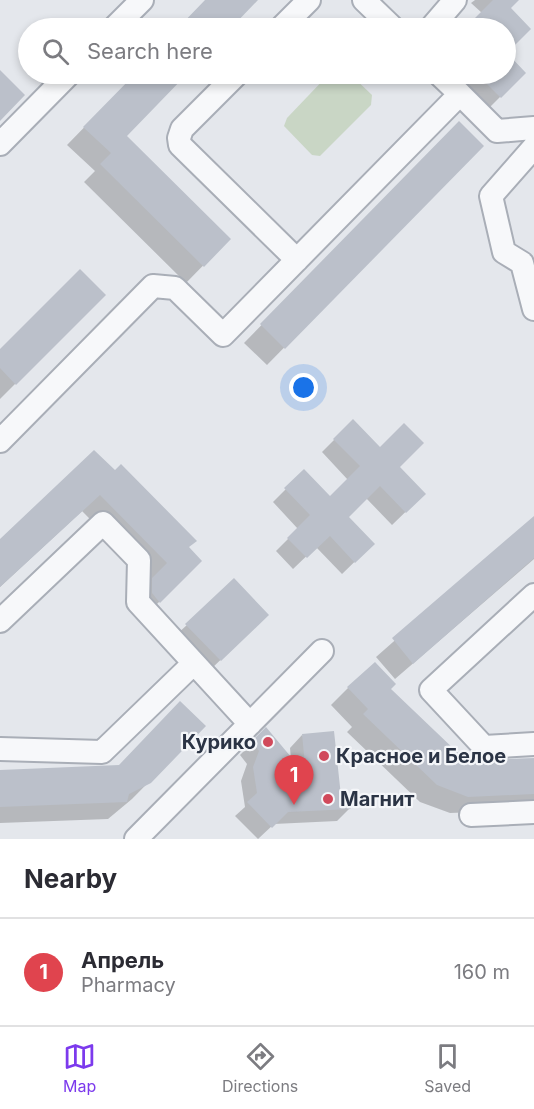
<!DOCTYPE html>
<html lang="en">
<head>
<meta charset="utf-8">
<style>
	:root { --surface:#fff; --page:#f7f7f7; --text:#2b2b33; --muted:#7c7c81; --line:#e1e1e2; --accent:#7c3aed }
	body { margin:0; font-family:Inter,sans-serif; background:var(--page); color:var(--text) }
	.you { position:absolute; left:304px; top:388px; width:21px; height:21px; margin:-15px; border:4px solid #fff; border-radius:50%; background:#1a73e8; box-shadow:0 0 0 9px #1a73e833 }
	.badge { display:grid; place-items:center; width:39px; height:39px; border-radius:50%; background:var(--accent); color:#fff; font-size:20px; font-weight:700 }
	.pin { position:absolute; translate:-50% -50px; filter:drop-shadow(0 2px 3px #0008) }
	.pin::after { content:''; position:absolute; top:32px; width:21px; height:18px; background:inherit; clip-path:polygon(0 0,100% 0,50% 100%) }
	.list { margin:0; padding:0; list-style:none }
	h2 { display:flex; justify-content:space-between; align-items:center; height:78px; margin:0; padding:0 24px; font-size:26px }
	h2 small { font-size:20px; font-weight:400; color:var(--muted) }
	.list li { display:grid; grid-template-columns:39px 1fr auto; gap:18px; align-items:center; box-sizing:border-box; height:108px; padding:0 24px; border-top:2px solid var(--line) }
	.list b { display:block; font-size:22px; white-space:nowrap }
	.list p { margin:0; font-size:20px; white-space:nowrap; color:var(--muted) }
	.list em { font-size:20px; font-style:normal; color:var(--muted) }
	.icon { flex:none; width:33px; height:33px; fill:none; stroke:currentColor; stroke-width:2; stroke-linecap:round; stroke-linejoin:round }
	.map { position:relative; flex:none; width:534px; height:839px; overflow:hidden }
	.search { position:absolute; background:var(--surface); box-shadow:0 3px 9px #0003; left:18px; right:18px; top:18px; height:66px; display:flex; align-items:center; gap:15px; box-sizing:border-box; padding:0 21px; border-radius:33px; color:var(--muted); font-size:22px }
	.sheet { height:186px; background:var(--surface) }
	nav { display:flex; justify-content:space-around; align-items:center; box-sizing:border-box; height:84px; border-top:2px solid var(--line); background:var(--surface); font-size:16px; color:var(--muted) }
	nav a { display:grid; justify-items:center; gap:3px }
	nav .on { color:var(--accent) }
	.map>svg:first-child { display:block }
	.green { fill:#c9d6c5 }
	.shadow { fill:#0003 }
	.building { fill:#bbc0ca }
	.lines { fill:none; stroke-linecap:round; stroke-linejoin:round }
	.minor-casing { stroke:#a9aeb7; stroke-width:26 }
	.minor { stroke:#f7f8fa; stroke-width:22 }
	.poi-dot { fill:#d1495b; stroke:#f4f6f9; stroke-width:2 }
	.labels { text-anchor:middle; stroke-width:4.5; stroke-linejoin:round; paint-order:stroke }
	.poi-label { font-size:20px; font-weight:bold; fill:#2b3445; stroke:#f4f6f9; text-anchor:start }
</style>
</head>
<body>
<div class="map">
<svg width="534" height="839" viewBox="0 0 534 839">
	<rect width="100%" height="100%" fill="#e4e7ec"/>
	<path class="green" d="M329,74h21l22,21 -1,10 -51,51 -8,-1 -28,-29 3,-8z"/>
	<path class="shadow" d="M206,0h50l-28,28h-49z
		M475,0h42l-8,8 20,21 -23,24v-25h-39l15,-15 -11,-10z
		M506,54l18,19 -41,41 -31,-32 9,-8h45z
		M136,74h49l-60,62 104,103 -43,44 -102,-101 11,-11 -28,-26z
		M459,123l23,23 -215,219 -23,-22z
		M104,295l-104,104v-48z
		M353,421l71,73 -32,31 -26,-27 -19,19 26,27 -31,30 -26,-27 -23,22 -17,-18 22,-22 -25,-27 31,-31 26,27 18,-18 -26,-28z
		M94,452l106,109 -58,58 -7,-22 16,-16 -69,-70 -82,76v-47z
		M534,518v41l-139,120 -19,-22z
		M187,625h70l-47,45 -33,-36z
		M348,688l41,1 67,65 29,8 49,-3v51l-84,3 -30,-11 -73,-70 5,-5 -21,-22z
		M204,726l-72,73 -24,20 -108,4v-51l119,-6z
		M266,729l25,30 -1,-11 12,-13 47,74 -12,12 -63,3 -16,15 -23,-23 10,-9 -4,-26 6,-17 -7,-9z"/>
	<path class="building" d="M205,0h53l-27,28h-53z
		M493,0h26l-8,8 20,21 -24,24 19,20 -25,25 -24,-24h29v-46h-24l-9,-8z
		M0,70l25,25 -25,26z
		M135,74h52l-60,62 104,103 -27,28 -104,-103 11,-11 -28,-26z
		M459,121l25,25 -199,203 -25,-25z
		M80,269l26,26 -90,90 -16,-17v-19z
		M353,419l27,28 24,-24 20,20 -24,24 26,27 -20,19 -26,-27 -31,31 26,27 -20,19 -25,-27 -23,22 -20,-20 23,-23 -26,-27 20,-19 26,27 30,-30 -27,-27z
		M94,450l21,20 6,-6 76,77 -8,6 13,14 -42,42 -8,-10v-15l15,-15 -67,-68 -100,92v-48z
		M534,516v42l-121,106 -21,-26z
		M234,578l35,37 -48,46 -36,-37z
		M375,662l21,22 -5,5 66,63 27,8 50,-2v36l-66,3 -31,-12 -74,-71 5,-5 -21,-22z
		M180,701l26,25 -55,57 -22,11 -2,8 -127,5v-37l119,-5z
		M266,727l40,48 -4,-41 32,-3 7,65 10,13 -63,3 -16,16 -25,-26 10,-9 -4,-26 6,-16 -7,-10z"/>
	<g class="lines">
		<g class="minor-casing">
			<path id="minor" d="M364,0l29,28
				M114,28l28,-28
				M281,28l28,-28
				M431,28l24,-28
				M237,74l-55,55 -3,9 1,7 117,115
				M439,74l21,20
				M0,144l69,-70
				M534,147l-43,49 13,56 18,11 12,46
				M0,441l153,-155 22,2 48,47 237,-241 37,37 37,-3
				M534,595l-103,95 53,57 50,-3
				M0,621l103,-98 36,37 -1,42 112,122
				M0,749l102,3 92,-89
				M471,815l63,-3
				M136,839l186,-188"/>
		</g>
		<use href="#minor" class="minor"/>
	</g>
	<g class="poi-dot">
		<circle cx="268" cy="742" r="6"/>
		<circle cx="324" cy="756" r="6"/>
		<circle cx="328" cy="799" r="6"/>
	</g>
	<g class="labels">
		<g class="poi-label">
			<text x="256" y="749" text-anchor="end">Курико</text>
			<text x="336" y="763">Красное и Белое</text>
			<text x="340" y="806">Магнит</text>
		</g>
	</g>
</svg>
<div class="you"></div>
<div class="pin badge" style="left:294px;top:805px;background:#e0444e">1</div>
<div class="search"><svg class="icon" aria-label="search" viewBox="0 0 24 24"><circle cx="10" cy="10" r="6"/><path d="M15 15l6 6"/></svg>Search here</div>
</div>
<section class="sheet">
<h2>Nearby<small></small></h2>
<ul class="list">
<li><span class="badge" style="background:#e0444e">1</span><div><b>Апрель</b><p>Pharmacy</p></div><em>160 m</em></li>
</ul>
</section>
<nav>
<a class="on"><svg class="icon" aria-label="map" viewBox="0 0 24 24"><path d="M3 6l6-2 6 2 6-2v14l-6 2-6-2-6 2zM9 4v14M15 6v14"/></svg>Map</a>
<a><svg class="icon" aria-label="directions" viewBox="0 0 24 24"><path d="M12 3l9 9-9 9-9-9zM9 14v-3h6M13 9l2 2-2 2"/></svg>Directions</a>
<a><svg class="icon" aria-label="saved" viewBox="0 0 24 24"><path d="M7 4h10v16l-5-4-5 4z"/></svg>Saved</a>
</nav>
</body>
</html>
